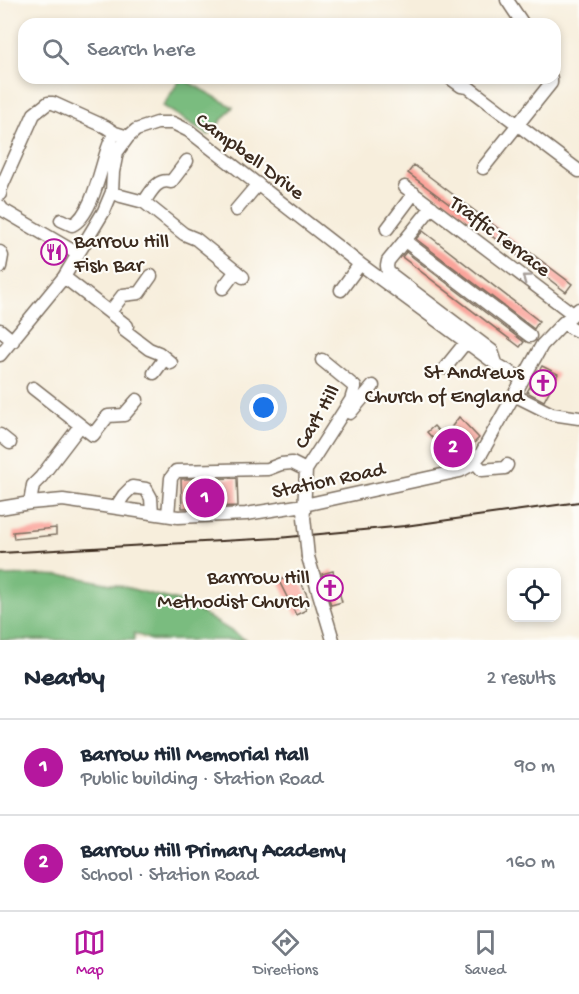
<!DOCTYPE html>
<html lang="en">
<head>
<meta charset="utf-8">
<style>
	:root { --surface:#fff; --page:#f2f2f3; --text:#1f2937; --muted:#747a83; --line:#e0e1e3; --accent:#b5179e }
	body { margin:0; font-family:"Gochi Hand",sans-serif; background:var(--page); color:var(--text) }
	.controls { position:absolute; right:18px; bottom:18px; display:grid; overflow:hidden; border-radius:12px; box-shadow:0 3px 9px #0003 }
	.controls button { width:54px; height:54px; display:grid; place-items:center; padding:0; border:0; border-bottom:2px solid var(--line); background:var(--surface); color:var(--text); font:30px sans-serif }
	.you { position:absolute; left:264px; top:408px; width:21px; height:21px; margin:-15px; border:4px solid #fff; border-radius:50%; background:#1a73e8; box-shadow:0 0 0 9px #1a73e833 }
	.badge { display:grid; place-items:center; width:39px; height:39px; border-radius:50%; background:var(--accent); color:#fff; font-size:20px; font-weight:700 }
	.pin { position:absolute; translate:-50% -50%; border:3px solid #fff; box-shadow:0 2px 6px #0006 }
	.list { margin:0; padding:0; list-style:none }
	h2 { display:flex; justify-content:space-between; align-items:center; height:78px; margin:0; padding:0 24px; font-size:26px }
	h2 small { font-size:20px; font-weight:400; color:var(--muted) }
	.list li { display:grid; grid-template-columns:39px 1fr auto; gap:18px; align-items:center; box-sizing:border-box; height:96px; padding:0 24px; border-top:2px solid var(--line) }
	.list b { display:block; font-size:22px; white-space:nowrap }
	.list p { margin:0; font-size:20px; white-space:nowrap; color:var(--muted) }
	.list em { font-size:20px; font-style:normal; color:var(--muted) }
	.icon { flex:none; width:33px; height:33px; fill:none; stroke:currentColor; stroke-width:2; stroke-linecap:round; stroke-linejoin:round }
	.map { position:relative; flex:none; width:579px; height:640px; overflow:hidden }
	.search { position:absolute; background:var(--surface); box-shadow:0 3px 9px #0003; left:18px; right:18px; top:18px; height:66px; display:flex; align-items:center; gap:15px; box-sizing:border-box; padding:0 21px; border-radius:18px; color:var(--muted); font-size:22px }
	.sheet { height:270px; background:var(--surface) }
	nav { display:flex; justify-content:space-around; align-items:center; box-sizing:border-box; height:84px; border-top:2px solid var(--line); background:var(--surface); font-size:16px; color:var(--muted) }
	nav a { display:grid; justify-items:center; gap:3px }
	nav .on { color:var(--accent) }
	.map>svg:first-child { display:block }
	.forest { fill:#7abc7f; stroke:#5a734e; stroke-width:1.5 }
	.building { fill:#faa49b }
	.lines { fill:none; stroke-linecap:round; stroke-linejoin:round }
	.minor-casing { stroke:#7d6f60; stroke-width:15 }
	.minor { stroke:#fff; stroke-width:12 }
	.rail { stroke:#3b2a1e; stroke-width:2 }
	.minor-bridge-casing { stroke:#7d6f60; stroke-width:15; stroke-linecap:butt }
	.minor-bridge { stroke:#fff; stroke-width:12 }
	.oneway { stroke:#a79f9a }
	.labels { text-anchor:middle; stroke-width:4.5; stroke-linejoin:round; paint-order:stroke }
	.street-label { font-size:21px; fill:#3b2a1e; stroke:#fdfcf7 }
	.poi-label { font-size:21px; fill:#3b2a1e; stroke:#fdfcf7; text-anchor:end }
</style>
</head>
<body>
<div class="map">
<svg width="579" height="640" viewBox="0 0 579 640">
	<rect width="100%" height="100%" fill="#fdfcf7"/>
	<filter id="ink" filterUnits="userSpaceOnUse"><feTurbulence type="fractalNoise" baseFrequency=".0167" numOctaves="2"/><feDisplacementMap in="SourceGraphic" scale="12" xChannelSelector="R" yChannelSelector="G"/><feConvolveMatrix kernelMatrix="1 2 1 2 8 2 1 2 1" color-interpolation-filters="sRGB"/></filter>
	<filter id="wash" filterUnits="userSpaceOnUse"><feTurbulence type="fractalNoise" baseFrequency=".008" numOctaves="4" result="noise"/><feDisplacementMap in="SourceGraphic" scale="24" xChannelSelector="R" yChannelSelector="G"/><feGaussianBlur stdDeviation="1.35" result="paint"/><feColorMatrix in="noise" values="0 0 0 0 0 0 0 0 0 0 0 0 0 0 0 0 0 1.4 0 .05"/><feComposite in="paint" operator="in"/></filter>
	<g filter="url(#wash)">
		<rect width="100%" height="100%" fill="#f7eedc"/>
		<path class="forest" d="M181,78l52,29 -24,28 -46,-29z
			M39,575l32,1 50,10 64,17 61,37h-95l-17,-7v7h-134v-64z"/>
		<g id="blocks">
			<path class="building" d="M414,165l158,119 -6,8 -158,-119z
				M423,231l116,90 -5,8 -118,-90z
				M406,252l118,90 -4,5 -118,-90z
				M542,366l16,8 -14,27 -17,-9z
				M459,417l20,21 -24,24 -2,-3 -7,7 -5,-6 6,-6 -20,-22 7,-6 10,11z
				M237,478l1,28 -56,2 -1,-29z
				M56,528v7l-42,4 -1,-7z
				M333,571l9,31 -11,3 -9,-31z
				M289,576l3,6 7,-4 12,26 -6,3 1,3 -10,5 -17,-34z"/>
		</g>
	</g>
	<g filter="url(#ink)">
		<use href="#blocks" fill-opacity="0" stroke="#7d6f60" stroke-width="1.5"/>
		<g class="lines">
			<g class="minor-casing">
				<path id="minor" d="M507,0l16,24
					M450,78l11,8 7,1 111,84
					M483,168l68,-85v-5
					M405,187l168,127
					M112,192l9,4 23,6 40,32 12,5 47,38
					M0,194l1,-6 33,-74 14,-11h5l53,24 9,6 13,4
					M144,202c7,-10 13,-24 27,-20l16,-21
					M0,206l3,4 75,44
					M432,207l-44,54 -1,5 1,6 104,79 4,12
					M236,210l22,-26
					M61,220l11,5c21,-10 29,-60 37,-80 1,-4 4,-8 6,-12
					M387,229l27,-36
					M405,241l125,95
					M0,252l2,4 -2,11
					M64,277l63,49 -3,4 25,19 10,4 12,10
					M223,288l13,-17
					M341,290l19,-26
					M110,312l13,-17 16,-2 12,-17
					M563,323l16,9
					M0,330l13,11
					M0,355l64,-78 40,-66 8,-19 1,-20 4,-20 11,-15 8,-7 21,-7h16l16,8 171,133 136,100 26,15
					M445,368l21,-26
					M154,373l11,-15
					M33,388l60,47 15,-19 16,-1 13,-15
					M514,395l38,19 27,4
					M350,413l23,-27
					M0,435l10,8
					M474,461l8,9 23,-2 2,-3
					M30,503l3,-18 8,-8 39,-51
					M116,507l8,-12 8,-8 14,2 5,9 1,15
					M0,508l30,-5 33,-3 115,17 68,-3 58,-9 156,-34 11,-6 10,-11 61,-109 21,-22 16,-14
					M304,512l2,-42 45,-70 4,-13 -33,-27
					M168,515l3,-37 5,-7 92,-2 13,-5 11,-1 14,7
					M308,557l25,83"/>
			</g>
			<use href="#minor" class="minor"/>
			<path class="rail" d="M0,553l278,-15 127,-12 174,-24"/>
			<g class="minor-bridge-casing">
				<path id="minor-bridge" d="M304,517l4,40"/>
			</g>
			<use href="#minor-bridge" class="minor-bridge"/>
		</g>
		<defs><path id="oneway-chevron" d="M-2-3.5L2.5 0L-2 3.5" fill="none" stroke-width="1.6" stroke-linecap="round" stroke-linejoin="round" transform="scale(1.5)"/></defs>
		<use class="oneway" href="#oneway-chevron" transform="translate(526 278) rotate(-143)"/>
	</g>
	<defs>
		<g id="restaurant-ring" transform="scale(1.35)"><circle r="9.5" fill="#fdfcf7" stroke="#b5179e" stroke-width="1.5"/><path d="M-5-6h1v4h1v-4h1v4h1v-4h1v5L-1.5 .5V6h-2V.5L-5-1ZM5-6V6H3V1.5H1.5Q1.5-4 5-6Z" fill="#b5179e"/></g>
		<g id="church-ring" transform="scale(1.35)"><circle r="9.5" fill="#fdfcf7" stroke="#b5179e" stroke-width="1.5"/><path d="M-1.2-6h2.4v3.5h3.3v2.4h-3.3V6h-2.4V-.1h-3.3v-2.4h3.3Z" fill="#b5179e"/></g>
	</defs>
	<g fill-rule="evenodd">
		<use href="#restaurant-ring" x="54" y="252"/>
		<use href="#church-ring" x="543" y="383"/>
		<use href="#church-ring" x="330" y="588"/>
	</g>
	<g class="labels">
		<g class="street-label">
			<text transform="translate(251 155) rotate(37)" y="7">Campbell Drive</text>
			<text transform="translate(501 235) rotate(37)" y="7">Traffic Terrace</text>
			<text transform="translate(316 416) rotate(-60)" y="7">Cart Hill</text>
			<text transform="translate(328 479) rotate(-12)" y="7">Station Road</text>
		</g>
		<g class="poi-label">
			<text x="74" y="247" text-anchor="start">Barrow Hill<tspan x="74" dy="24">Fish Bar</tspan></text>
			<text x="524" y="378">St Andrews<tspan x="524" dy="24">Church of England</tspan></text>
			<text x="310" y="583">Barrrow Hill<tspan x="310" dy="24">Methodist Church</tspan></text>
		</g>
	</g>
</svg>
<div class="controls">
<button><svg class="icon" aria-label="locate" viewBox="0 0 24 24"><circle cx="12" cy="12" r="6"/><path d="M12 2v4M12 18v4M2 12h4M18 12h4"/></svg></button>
</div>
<div class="you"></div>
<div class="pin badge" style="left:205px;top:498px">1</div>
<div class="pin badge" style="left:453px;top:448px">2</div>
<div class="search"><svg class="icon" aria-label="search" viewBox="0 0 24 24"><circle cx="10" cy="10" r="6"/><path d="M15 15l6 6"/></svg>Search here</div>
</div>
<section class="sheet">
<h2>Nearby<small>2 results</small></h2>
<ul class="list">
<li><span class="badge">1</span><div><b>Barrow Hill Memorial Hall</b><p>Public building · Station Road</p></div><em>90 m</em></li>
<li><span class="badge">2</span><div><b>Barrow Hill Primary Academy</b><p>School · Station Road</p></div><em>160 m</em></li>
</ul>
</section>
<nav>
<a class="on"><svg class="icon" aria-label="map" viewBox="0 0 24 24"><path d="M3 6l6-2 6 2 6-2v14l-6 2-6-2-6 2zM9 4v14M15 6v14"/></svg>Map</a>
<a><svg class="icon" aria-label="directions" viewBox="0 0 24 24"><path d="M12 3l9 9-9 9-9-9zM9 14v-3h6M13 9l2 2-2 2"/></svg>Directions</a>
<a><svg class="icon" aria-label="saved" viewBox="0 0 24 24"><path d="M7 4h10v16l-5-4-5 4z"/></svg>Saved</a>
</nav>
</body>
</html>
